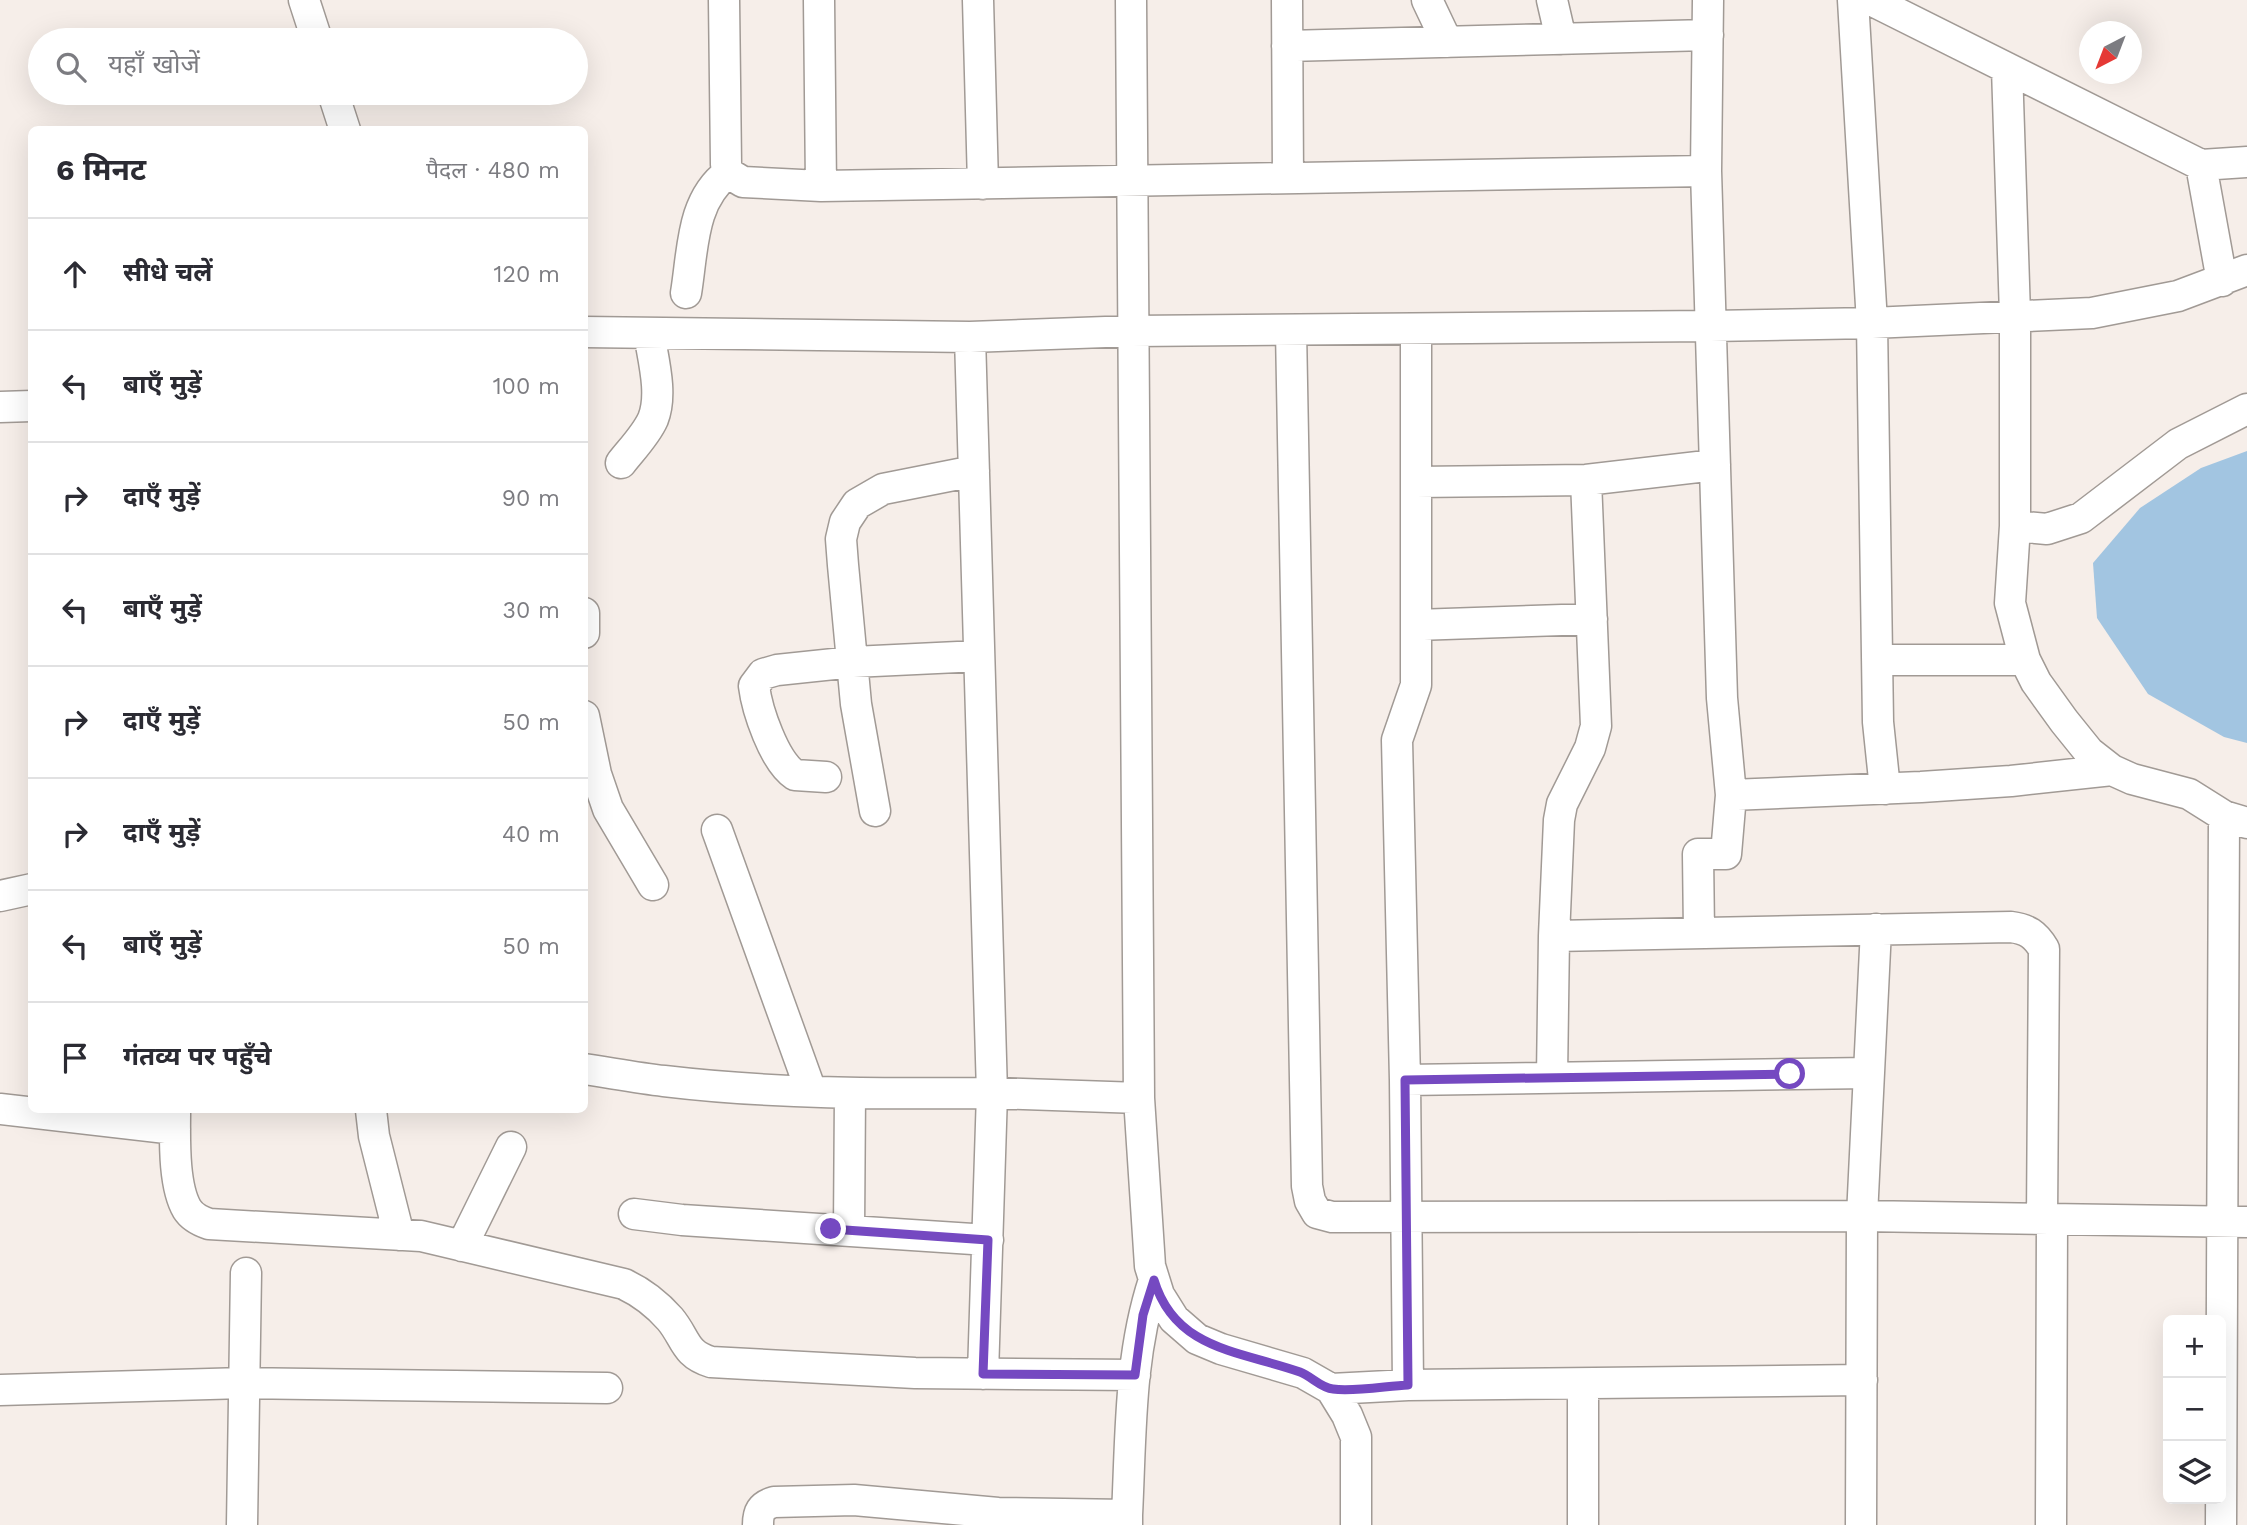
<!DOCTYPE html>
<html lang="hi">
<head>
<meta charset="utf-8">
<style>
	:root { --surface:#fff; --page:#f7f7f7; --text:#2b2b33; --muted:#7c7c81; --line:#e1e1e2 }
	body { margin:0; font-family:"Work Sans","Noto Sans Devanagari",sans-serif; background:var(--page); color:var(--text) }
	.controls { position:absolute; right:21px; bottom:21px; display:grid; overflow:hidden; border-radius:10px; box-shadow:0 7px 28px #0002 }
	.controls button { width:63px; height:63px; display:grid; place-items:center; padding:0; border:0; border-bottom:2px solid var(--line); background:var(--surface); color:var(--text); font:35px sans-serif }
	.compass { position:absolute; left:2079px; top:21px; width:63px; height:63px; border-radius:50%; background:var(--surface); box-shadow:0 7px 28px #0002; rotate:222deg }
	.stop { position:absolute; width:21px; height:21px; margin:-16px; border:5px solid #7549c1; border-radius:50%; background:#fff }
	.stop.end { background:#7549c1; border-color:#fff; box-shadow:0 2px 7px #0008 }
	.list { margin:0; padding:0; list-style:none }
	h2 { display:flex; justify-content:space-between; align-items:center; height:91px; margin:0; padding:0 28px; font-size:30px }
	h2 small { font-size:23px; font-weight:400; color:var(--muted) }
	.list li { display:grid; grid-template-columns:46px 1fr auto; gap:21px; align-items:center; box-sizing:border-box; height:112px; padding:0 28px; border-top:2px solid var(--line) }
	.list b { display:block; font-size:26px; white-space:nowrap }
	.list em { font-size:23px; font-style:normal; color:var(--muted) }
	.icon { flex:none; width:38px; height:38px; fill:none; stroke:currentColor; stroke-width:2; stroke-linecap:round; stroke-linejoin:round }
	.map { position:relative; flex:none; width:2247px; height:1525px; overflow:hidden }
	.search { position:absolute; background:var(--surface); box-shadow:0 7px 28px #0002; left:28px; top:28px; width:560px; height:77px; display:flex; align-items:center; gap:18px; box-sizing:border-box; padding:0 24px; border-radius:38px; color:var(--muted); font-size:26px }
	.panel { position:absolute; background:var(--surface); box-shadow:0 7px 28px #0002; left:28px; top:126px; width:560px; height:987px; border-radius:10px }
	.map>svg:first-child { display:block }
	.water { fill:#a2c5e1 }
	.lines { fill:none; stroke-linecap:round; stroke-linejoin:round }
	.minor-casing { stroke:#a19a95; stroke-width:33 }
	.minor { stroke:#fff; stroke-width:30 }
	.route { stroke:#7549c1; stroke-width:9 }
</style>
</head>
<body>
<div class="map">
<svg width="2247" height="1525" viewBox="0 0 2247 1525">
	<rect width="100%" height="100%" fill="#f6eee9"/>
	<path class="water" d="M2247,451v292l-23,-6 -76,-43 -51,-76 -4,-55 47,-55 61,-40z"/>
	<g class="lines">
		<g class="minor-casing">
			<path id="minor" d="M304,0l13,40
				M724,0l2,164 2,9 15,9 78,4
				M819,0l2,186 885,-15
				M978,0l5,184
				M1131,0l8,1098 11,168 9,29 15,24 23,20 24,10 82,24 28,16 16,26 9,22v88
				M1287,0l1,178
				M1427,0l20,42
				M1552,0l9,39
				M1853,0l19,323 6,399 7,67
				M1871,0l330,165 21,116
				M1287,46l421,-11
				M2007,68l8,247v211l-5,77 15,57 11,22 28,39 25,31 23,18 20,9 57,15 35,22 23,7
				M333,93l12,37
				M2201,165l46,-3
				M686,293c7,-42 5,-93 42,-120
				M1291,330l16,856 3,15 7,12 15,4 530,-1 385,6
				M584,332l386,5 163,-6 578,-5 161,-3 220,-10 86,-17 69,-26
				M970,337l22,756 147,5
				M0,407l32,-1
				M621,463c10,-13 25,-28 32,-44 10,-25 0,-60 -4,-86
				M1416,482l170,-2 129,-15
				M2015,526l32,3 34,-11 97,-74 69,-35
				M584,613v20
				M1416,625l176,-6
				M1877,660h148
				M584,716l12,58 12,35 45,76
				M826,777l-31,-2c-21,-14 -38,-65 -41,-89l9,-12 14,-4 76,-8 126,-6
				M1731,795l190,-8 90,-6 101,-11
				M875,811l-19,-107 -13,-139 -2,-26 4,-17 12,-18 26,-15 91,-18
				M717,830l94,261
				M0,896l32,-7
				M1699,933l-1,-79h28l5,-59 -9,-97 -16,-527 2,-171
				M1554,936l457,-9c16,2 24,7 33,22l-2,270
				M584,1069c27,4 54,9 80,12 109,13 219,13 328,12l-9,281
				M1552,1077l2,-141 5,-116 3,-16 28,-56 6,-22 -10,-246
				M1405,1080l464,-7
				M0,1109l175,20
				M175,1110c0,27 -2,75 12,99 5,8 13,12 22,15l212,12 203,48c19,9 32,19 46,35 16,19 14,35 41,43l204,11 220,2
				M371,1110l3,26 25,99
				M634,1214l48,6 306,20
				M849,1230l1,-137
				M462,1246l49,-99
				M1408,1385l-3,-305 -8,-340 19,-55v-356
				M1331,1389l77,-4 454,-5
				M0,1390l244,-7 363,5
				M1127,1515c4,-80 2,-159 27,-235
				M242,1525l4,-252
				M758,1525c0,-13 3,-19 16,-23l80,-2 144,13 129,2v10
				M1583,1525v-140
				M1861,1525l1,-309 14,-287
				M2051,1525l1,-306
				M2221,1525l3,-709"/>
		</g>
		<use href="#minor" class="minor"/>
	</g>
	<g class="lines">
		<path class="route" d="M831,1229l157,11 -5,134 152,1 8,-60 11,-35c21,70 86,71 146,92 11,4 21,16 33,17 20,3 54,-3 75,-4l-3,-305 385,-6"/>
	</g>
</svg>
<div class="controls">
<button>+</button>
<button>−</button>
<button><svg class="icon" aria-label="layers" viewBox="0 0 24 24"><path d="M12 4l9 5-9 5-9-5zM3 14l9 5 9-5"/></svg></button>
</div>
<svg class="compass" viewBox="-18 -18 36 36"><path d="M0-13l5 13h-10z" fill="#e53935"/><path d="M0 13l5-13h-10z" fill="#7c7c81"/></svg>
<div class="stop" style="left:1790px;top:1074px"></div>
<div class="stop end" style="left:831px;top:1229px"></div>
<div class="search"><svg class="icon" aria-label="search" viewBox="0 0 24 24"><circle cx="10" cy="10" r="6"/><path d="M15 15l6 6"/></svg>यहाँ खोजें</div>
<section class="panel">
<h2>6 मिनट<small>पैदल · 480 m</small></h2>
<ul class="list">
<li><svg class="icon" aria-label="ahead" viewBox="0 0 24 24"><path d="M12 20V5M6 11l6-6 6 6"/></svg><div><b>सीधे चलें</b></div><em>120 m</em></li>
<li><svg class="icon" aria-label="left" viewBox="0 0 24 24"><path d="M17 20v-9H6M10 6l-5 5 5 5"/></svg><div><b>बाएँ मुड़ें</b></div><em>100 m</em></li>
<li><svg class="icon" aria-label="right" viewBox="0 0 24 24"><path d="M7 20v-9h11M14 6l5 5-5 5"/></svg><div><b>दाएँ मुड़ें</b></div><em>90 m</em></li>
<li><svg class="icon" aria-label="left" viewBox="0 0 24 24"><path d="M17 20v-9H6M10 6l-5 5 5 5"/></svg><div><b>बाएँ मुड़ें</b></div><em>30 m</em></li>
<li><svg class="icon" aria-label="right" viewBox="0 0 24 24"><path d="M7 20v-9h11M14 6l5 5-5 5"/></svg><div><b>दाएँ मुड़ें</b></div><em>50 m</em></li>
<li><svg class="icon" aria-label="right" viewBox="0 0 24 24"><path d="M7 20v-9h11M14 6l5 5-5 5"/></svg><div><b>दाएँ मुड़ें</b></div><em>40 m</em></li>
<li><svg class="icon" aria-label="left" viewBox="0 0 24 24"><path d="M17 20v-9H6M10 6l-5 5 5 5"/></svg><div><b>बाएँ मुड़ें</b></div><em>50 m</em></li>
<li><svg class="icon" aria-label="arrive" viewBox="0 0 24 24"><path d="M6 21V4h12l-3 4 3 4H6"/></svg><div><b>गंतव्य पर पहुँचे</b></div></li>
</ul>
</section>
</div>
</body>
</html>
